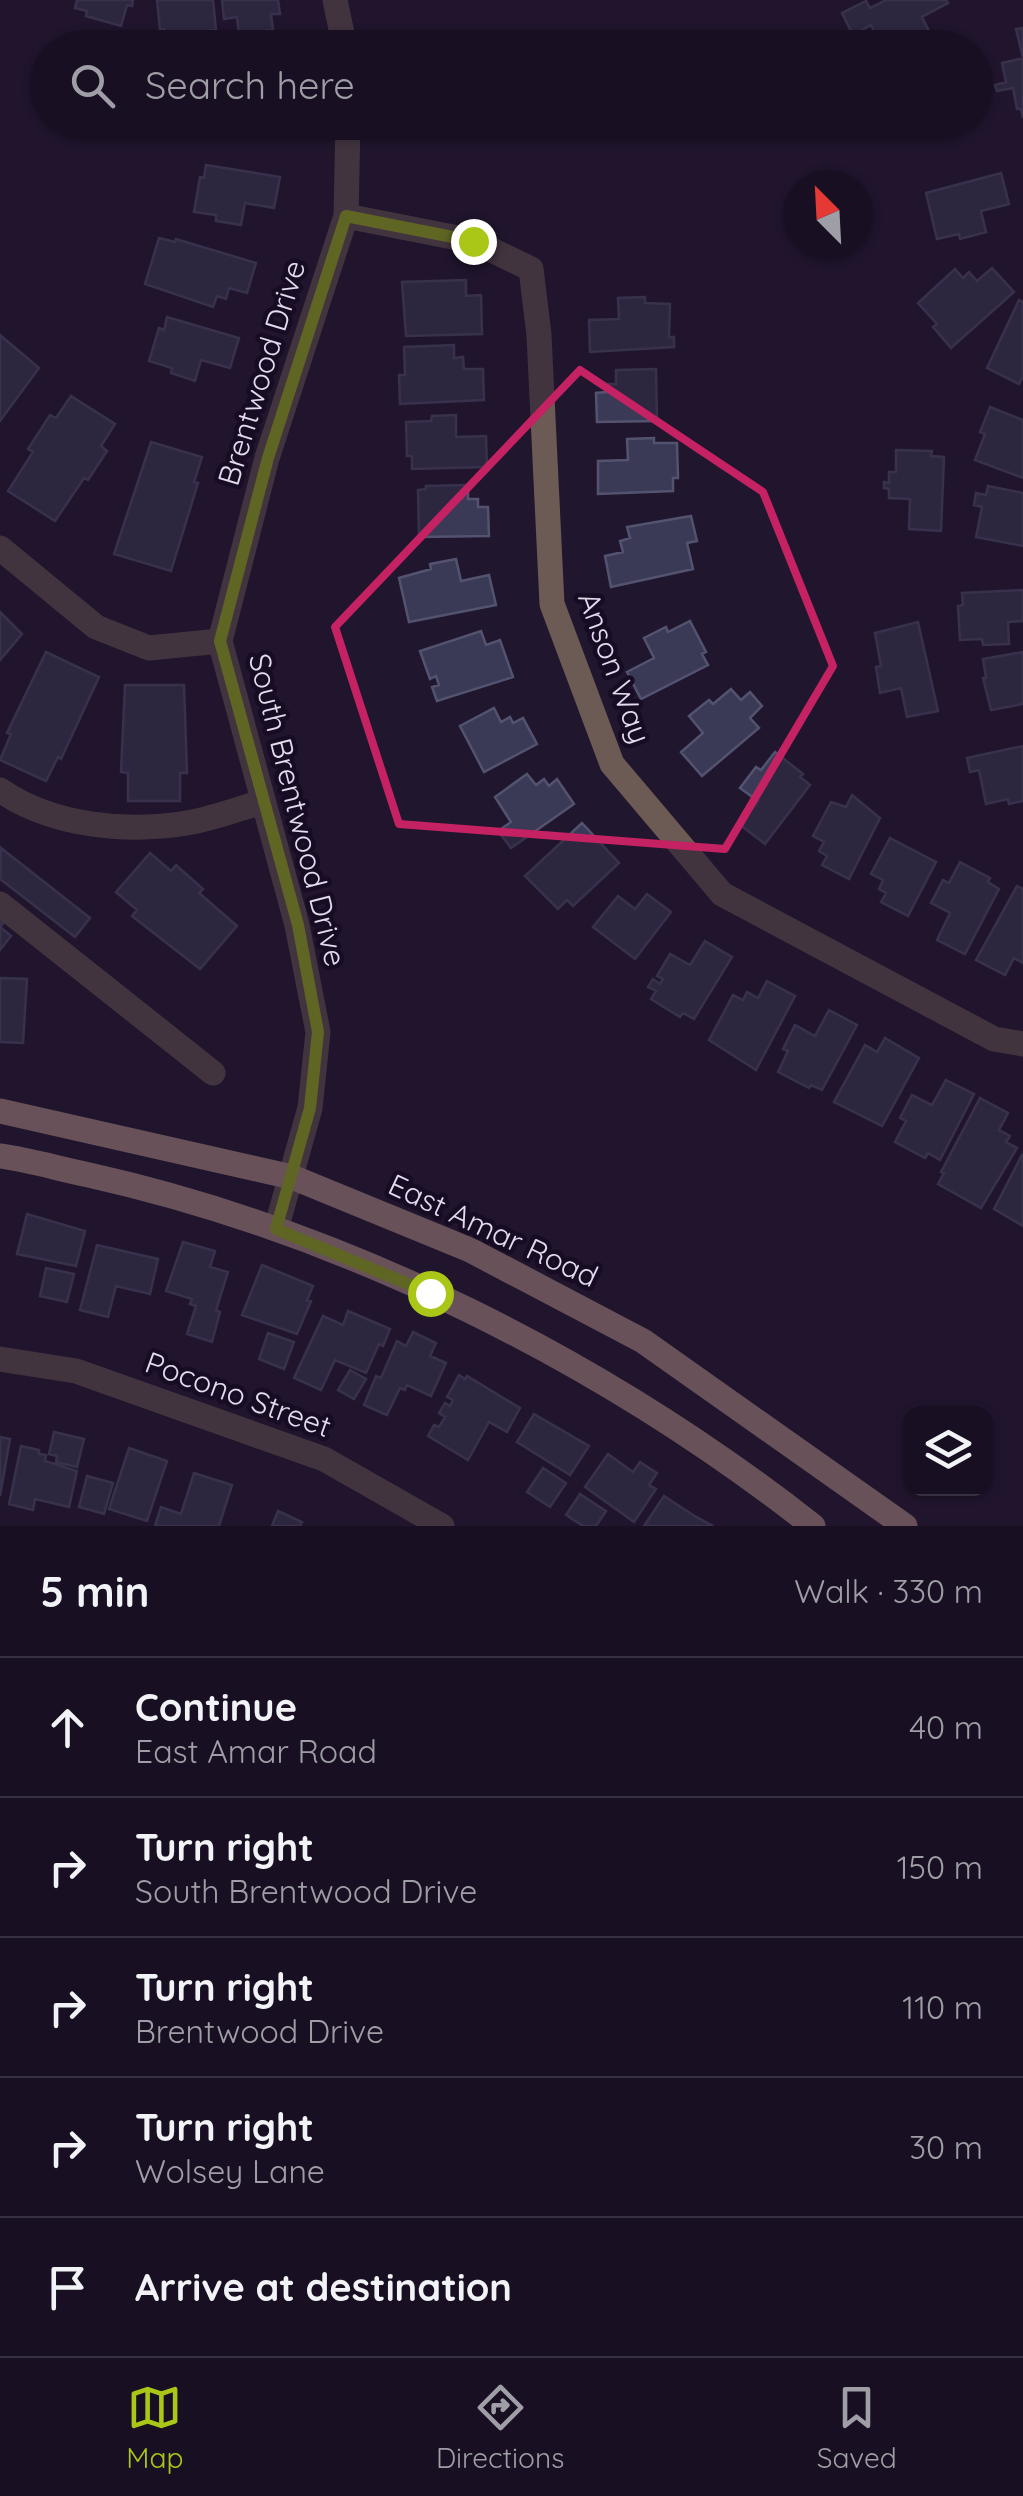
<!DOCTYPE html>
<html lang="en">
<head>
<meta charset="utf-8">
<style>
	:root { --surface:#181022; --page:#251e2f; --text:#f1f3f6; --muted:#9f9da5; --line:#363040; --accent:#aac717 }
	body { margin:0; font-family:Quicksand,sans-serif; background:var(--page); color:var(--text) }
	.controls { position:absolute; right:30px; bottom:30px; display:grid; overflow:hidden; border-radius:20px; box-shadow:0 2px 8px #0004 }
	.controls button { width:90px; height:90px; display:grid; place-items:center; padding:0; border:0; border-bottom:2px solid var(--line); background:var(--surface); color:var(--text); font:50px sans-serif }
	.compass { position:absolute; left:783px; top:170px; width:90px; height:90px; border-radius:50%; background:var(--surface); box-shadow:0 2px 8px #0004; rotate:336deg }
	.stop { position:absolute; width:30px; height:30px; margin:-22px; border:8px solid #aac717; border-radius:50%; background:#fff }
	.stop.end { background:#aac717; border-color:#fff; box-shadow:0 2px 10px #0008 }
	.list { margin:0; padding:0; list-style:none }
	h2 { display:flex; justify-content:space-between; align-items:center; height:130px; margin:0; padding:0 40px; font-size:42px }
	h2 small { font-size:32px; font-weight:400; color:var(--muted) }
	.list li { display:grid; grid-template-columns:65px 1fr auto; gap:30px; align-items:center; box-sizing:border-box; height:140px; padding:0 40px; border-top:2px solid var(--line) }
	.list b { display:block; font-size:38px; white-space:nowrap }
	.list p { margin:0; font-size:32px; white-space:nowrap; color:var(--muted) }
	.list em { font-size:32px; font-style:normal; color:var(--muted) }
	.icon { flex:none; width:55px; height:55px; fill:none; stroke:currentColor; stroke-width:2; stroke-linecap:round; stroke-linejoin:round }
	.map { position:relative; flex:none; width:1023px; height:1526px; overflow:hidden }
	.search { position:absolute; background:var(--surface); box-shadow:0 2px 8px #0004; left:30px; right:30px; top:30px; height:110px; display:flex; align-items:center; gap:25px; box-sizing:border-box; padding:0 35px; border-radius:55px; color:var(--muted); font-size:38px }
	.sheet { height:830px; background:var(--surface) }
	nav { display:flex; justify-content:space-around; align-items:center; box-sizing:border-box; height:140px; border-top:2px solid var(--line); background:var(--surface); font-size:28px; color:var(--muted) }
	nav a { display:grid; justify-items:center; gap:5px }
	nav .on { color:var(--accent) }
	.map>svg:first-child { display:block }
	.building { fill:#3b3a56; stroke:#535370; stroke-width:2.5 }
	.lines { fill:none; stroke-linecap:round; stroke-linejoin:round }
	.minor { stroke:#6c5a54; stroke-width:25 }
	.major { stroke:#be9a8c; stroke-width:25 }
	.route { stroke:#aac717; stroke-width:12 }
	.marked { fill:none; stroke:#c42262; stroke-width:8; stroke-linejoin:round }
	.labels { text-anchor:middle; stroke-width:9; stroke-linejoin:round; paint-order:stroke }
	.street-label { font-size:30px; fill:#e2dced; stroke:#170c24 }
</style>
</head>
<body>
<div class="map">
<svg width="1023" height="1526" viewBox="0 0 1023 1526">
	<rect width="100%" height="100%" fill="#20162e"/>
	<path class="building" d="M77,0h56l-1,6 -5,-1 -6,21 -35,-10 1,-5 -12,-3z
		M157,0h56l3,30 -27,3 1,7 -24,3 -2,-14 -4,1z
		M222,0h56l2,14h-9l2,16 -34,4 -2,-17 -13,2z
		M886,0h60l2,3 -26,14 10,20 -6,4 3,6 -6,1 -2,-5 -8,5 -6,-3 -24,3 -12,-23 -18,10 -11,-22 24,-12 4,7z
		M1023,28v90l-2,-9h-4l-4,-21 -16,3 -2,-6 11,-3 -4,-19 21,-5 -7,-29z
		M209,122h50l1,7 -27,4v-6l-23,3z
		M937,122h23l-9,10z
		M206,165l74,12 -6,31 -29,-5 -4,22 -25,-4v-6l-22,-3 6,-35 4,1z
		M1001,173l8,31 -28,7 5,21 -26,7 -1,-5 -22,5 -11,-46z
		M159,238l16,4 1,-3 80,24 -9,30 -18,-5 -3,11 -9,-3 -4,11 -68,-23z
		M992,268l22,24 -63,56 -18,-21 4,-3 -19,-21 37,-34 8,9 6,-6 8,9z
		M466,280v16l15,-1 1,39 -76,2 -4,-54z
		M645,297v6l25,1 -1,33h5v10l-84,5 -1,-32 30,-1 -1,-21z
		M1019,300l4,2v74l-4,8 -32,-16z
		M167,317l72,21 -9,30 -29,-8 -6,21 -24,-8 1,-5 -23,-7 10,-33 5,2z
		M0,335l39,33 -39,53z
		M454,345v13l9,-1 1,12h19l1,31 -84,4 -1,-29h6l-1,-28z
		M656,369l1,52 -60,1 -1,-29 11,-1 -1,-8h10v-14z
		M71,396l44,28 -14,22 6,5 -19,29 -4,-2 -29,43 -47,-30 25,-39 -5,-3 22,-34 6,3z
		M990,407l33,13v58l-48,-18 10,-26 -5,-2z
		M456,415v22l30,-1 1,31 -75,2v-13h-5l-1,-34 25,-1 1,-5z
		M654,438v5h23l1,35h-5v13l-75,3v-33l30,-1 -1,-21z
		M151,442l51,15 -8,25 4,1 -27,88 -57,-17z
		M896,450l36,1 -1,5 13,1 -3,74 -32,-2 1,-30 -21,-1v-9l-5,-1v-6l5,1v-11h7z
		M468,485v14h10v8h10l1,29 -70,1 -1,-47 8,-1v-3z
		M988,486l35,7v53l-47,-9 6,-30 -8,-2 2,-12 10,2z
		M691,516l6,25 -10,2 6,26 -82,18 -6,-31 18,-4 -3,-11 10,-3 -3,-11z
		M456,559l5,22 28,-6 7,30 -87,17 -10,-44 32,-9 -1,-5z
		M1023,590v31l-15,1 1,22 -26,1 -1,-6 -22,1 -2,-34 5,-1 -1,-12z
		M0,612l22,22 -22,26z
		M690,621l16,31 -4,2 6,11 -67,34 -14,-27 27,-14 -10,-20 22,-11 2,5z
		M918,622l20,89 -31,6 -6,-29 -21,5 -4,-26 5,-1 -6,-33z
		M481,631l5,14 14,-5 13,37 -76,24 -5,-14 7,-2 -3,-9 -6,3 -10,-28z
		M46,652l53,25 -38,82 -3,-2 -12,24 -46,-21 11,-26 -4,-1z
		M1023,652v52l-32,6 -8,-32h3l-3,-19z
		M125,685h59l3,88h-7v28h-52v-28l-7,-1z
		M731,689l10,11 9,-8 12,14 -12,12 9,10 -57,48 -21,-24 22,-19 -14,-17 20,-16 4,4z
		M494,708l7,14 9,-5 3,6 10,-5 14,26 -53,28 -24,-46z
		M1023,746v55l-14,3 -1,-5 -22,5 -7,-34 -9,2 -3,-14z
		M775,752l28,22 -3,3 10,8 -45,59 -26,-20 19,-23 -18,-13 16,-21 5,3z
		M527,774l9,11 8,-6 5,7 8,-7 17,25 -63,44 -13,-17 13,-9 -16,-25z
		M852,795l28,23 -31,61 -27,-14 5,-9 -8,-5 5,-9 -11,-6 18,-34 15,5z
		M582,823l37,40 -46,43 -6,-6 -9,9 -33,-33z
		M890,838l46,24 -28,54 -27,-14 5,-9 -7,-4 4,-9 -12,-6z
		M1,848l89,70 -15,19 -75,-58z
		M150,853l21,18 5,-6 27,24 -4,4 38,33 -37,43 -68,-53 5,-6 -21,-18z
		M960,862l30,16 -2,4 11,7 -34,65 -28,-14 13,-27 -19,-10 12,-23 6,3z
		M1017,886l6,3v74l-9,-5 -9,17 -29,-15z
		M647,894l24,18 -36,47 -42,-32 25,-31 17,13z
		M0,914l7,5 -7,8 11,9 -11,14z
		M705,941l27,16 -38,62 -11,-6 -3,4 -29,-18 5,-8 -8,-4 5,-8 7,5 3,-5 -6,-3 13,-22 20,11z
		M0,978l27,1 -4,64 -23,-1z
		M767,981l28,15 -39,74 -47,-30 24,-45 10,5 4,-8 11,6z
		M829,1010l28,15 -35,65 -11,-5 -2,3 -31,-16 10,-21 -5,-2 12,-24 20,11z
		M885,1038l34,20 -37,68 -48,-24 31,-57 12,7z
		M946,1080l28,14 -34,66 -12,-7 -3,5 -30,-16 11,-21 -6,-3 12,-23 20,10z
		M980,1098l28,15 -9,17 11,6 -4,6 11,6 -36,60 -43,-24 6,-11 -3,-1z
		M1022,1155l1,1v70l-29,-17z
		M27,1214l58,17 -9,35 -59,-12z
		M183,1242l32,9 -5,16 18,5 -12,38 4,2 -8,30 -25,-8 9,-28 -6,-2 2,-5 -26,-8z
		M97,1245l61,14 -8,35 -34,-8 -8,31 -28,-7z
		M262,1265l51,21 -6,14 4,1 -14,33 -55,-19z
		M46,1268l28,6 -7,28 -27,-6z
		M348,1311l42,18 -7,17 -4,-2 -13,29 -31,-13 -14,30 -27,-12 29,-62 20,9z
		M413,1332l23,11 -6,13 16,7 -15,33 -24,-11 -2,5 -5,-2 -13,27 -23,-10 12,-29 5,2 16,-37 9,5z
		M268,1333l26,9 -10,27 -25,-10z
		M350,1370l16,9 -12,20 -16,-9z
		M459,1375l6,4 2,-3 53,32 -13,24 -18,-10 -21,38 -40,-24 6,-11 5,2 6,-10 -6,-4 6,-10 5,3 3,-6 -6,-3z
		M534,1414l55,32 -19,29 -53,-33z
		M54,1432l30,7 -7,28 -21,-5 1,-6 -8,-2z
		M0,1437l10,2 -10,57z
		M21,1446l18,4v4l7,1 -1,6 32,10 -8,36 -34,-8 -2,11 -24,-6z
		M129,1448l38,13 -20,60 -38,-12z
		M608,1454l25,18 7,-10 17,11 -8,12 7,4 -22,33 -49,-35z
		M543,1468l23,15 -16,24 -23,-15z
		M194,1473l38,12 -13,41h-64l6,-19 20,7z
		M87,1476l26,7 -9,31 -25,-7z
		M580,1494l26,17 -10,15h-13l-17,-11z
		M664,1496l29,19 20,11h-69z
		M278,1511l24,11 -2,4h-28z"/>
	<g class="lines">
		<path class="minor" d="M335,0l10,48
			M346,216l127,25 58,28 8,66 13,269 60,160 110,130 272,145 29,5
			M0,548l96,79 53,21 71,-7
			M0,790c52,36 126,43 187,33 25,-4 51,-14 75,-21
			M0,904l213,169
			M276,1229l34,-121 8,-76 -21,-107 -77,-284 47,-183 79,-242 2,-94
			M0,1359l76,12 248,88 118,67"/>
		<path class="major" d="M0,1111l292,66 178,73 173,91 262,185
			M0,1156c30,4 59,13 89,19 259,58 515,187 724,351"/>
	</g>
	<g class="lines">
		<path class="route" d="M430,1293l-154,-64 34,-121 8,-76 -20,-107 -78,-284 48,-183 78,-242 127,25"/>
	</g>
	<path d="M0 0H1023V1526H0ZM580,370l183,122 70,174 -108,183 -326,-25 -64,-197z" fill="#20162e" fill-opacity=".55" fill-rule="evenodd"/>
	<path class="marked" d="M580,370l183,122 70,174 -108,183 -326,-25 -64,-197z"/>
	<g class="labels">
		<g class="street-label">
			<text transform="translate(262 373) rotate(-73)" y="10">Brentwood Drive</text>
			<text transform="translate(614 668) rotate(70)" y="10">Anson Way</text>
			<text transform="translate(297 810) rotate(76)" y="10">South Brentwood Drive</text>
			<text transform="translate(493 1231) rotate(25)" y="10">East Amar Road</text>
			<text transform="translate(238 1395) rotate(20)" y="10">Pocono Street</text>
		</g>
	</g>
</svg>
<div class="controls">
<button><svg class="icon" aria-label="layers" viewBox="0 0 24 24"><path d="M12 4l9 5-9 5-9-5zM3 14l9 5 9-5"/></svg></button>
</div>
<svg class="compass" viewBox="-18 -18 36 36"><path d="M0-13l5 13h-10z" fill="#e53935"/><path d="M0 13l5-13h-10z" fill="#9f9da5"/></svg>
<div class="stop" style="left:430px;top:1293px"></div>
<div class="stop end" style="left:473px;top:241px"></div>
<div class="search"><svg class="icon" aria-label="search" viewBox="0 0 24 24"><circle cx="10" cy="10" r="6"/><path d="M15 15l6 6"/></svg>Search here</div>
</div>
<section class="sheet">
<h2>5 min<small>Walk · 330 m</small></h2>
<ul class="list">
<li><svg class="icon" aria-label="ahead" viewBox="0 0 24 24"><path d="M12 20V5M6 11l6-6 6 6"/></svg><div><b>Continue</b><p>East Amar Road</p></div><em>40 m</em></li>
<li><svg class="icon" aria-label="right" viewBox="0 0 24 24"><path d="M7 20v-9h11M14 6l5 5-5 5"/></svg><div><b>Turn right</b><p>South Brentwood Drive</p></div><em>150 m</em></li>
<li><svg class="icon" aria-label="right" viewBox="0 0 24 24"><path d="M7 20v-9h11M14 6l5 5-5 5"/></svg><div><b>Turn right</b><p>Brentwood Drive</p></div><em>110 m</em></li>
<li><svg class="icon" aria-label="right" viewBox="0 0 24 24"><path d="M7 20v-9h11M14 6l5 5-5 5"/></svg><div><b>Turn right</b><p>Wolsey Lane</p></div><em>30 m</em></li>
<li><svg class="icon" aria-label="arrive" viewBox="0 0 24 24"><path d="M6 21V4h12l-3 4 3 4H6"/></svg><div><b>Arrive at destination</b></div></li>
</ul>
</section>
<nav>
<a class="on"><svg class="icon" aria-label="map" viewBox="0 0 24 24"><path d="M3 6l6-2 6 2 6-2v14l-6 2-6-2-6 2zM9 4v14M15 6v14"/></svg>Map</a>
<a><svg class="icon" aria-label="directions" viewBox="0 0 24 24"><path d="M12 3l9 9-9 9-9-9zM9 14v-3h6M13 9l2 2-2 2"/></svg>Directions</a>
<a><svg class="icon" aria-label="saved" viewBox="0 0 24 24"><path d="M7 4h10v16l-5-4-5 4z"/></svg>Saved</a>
</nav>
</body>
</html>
